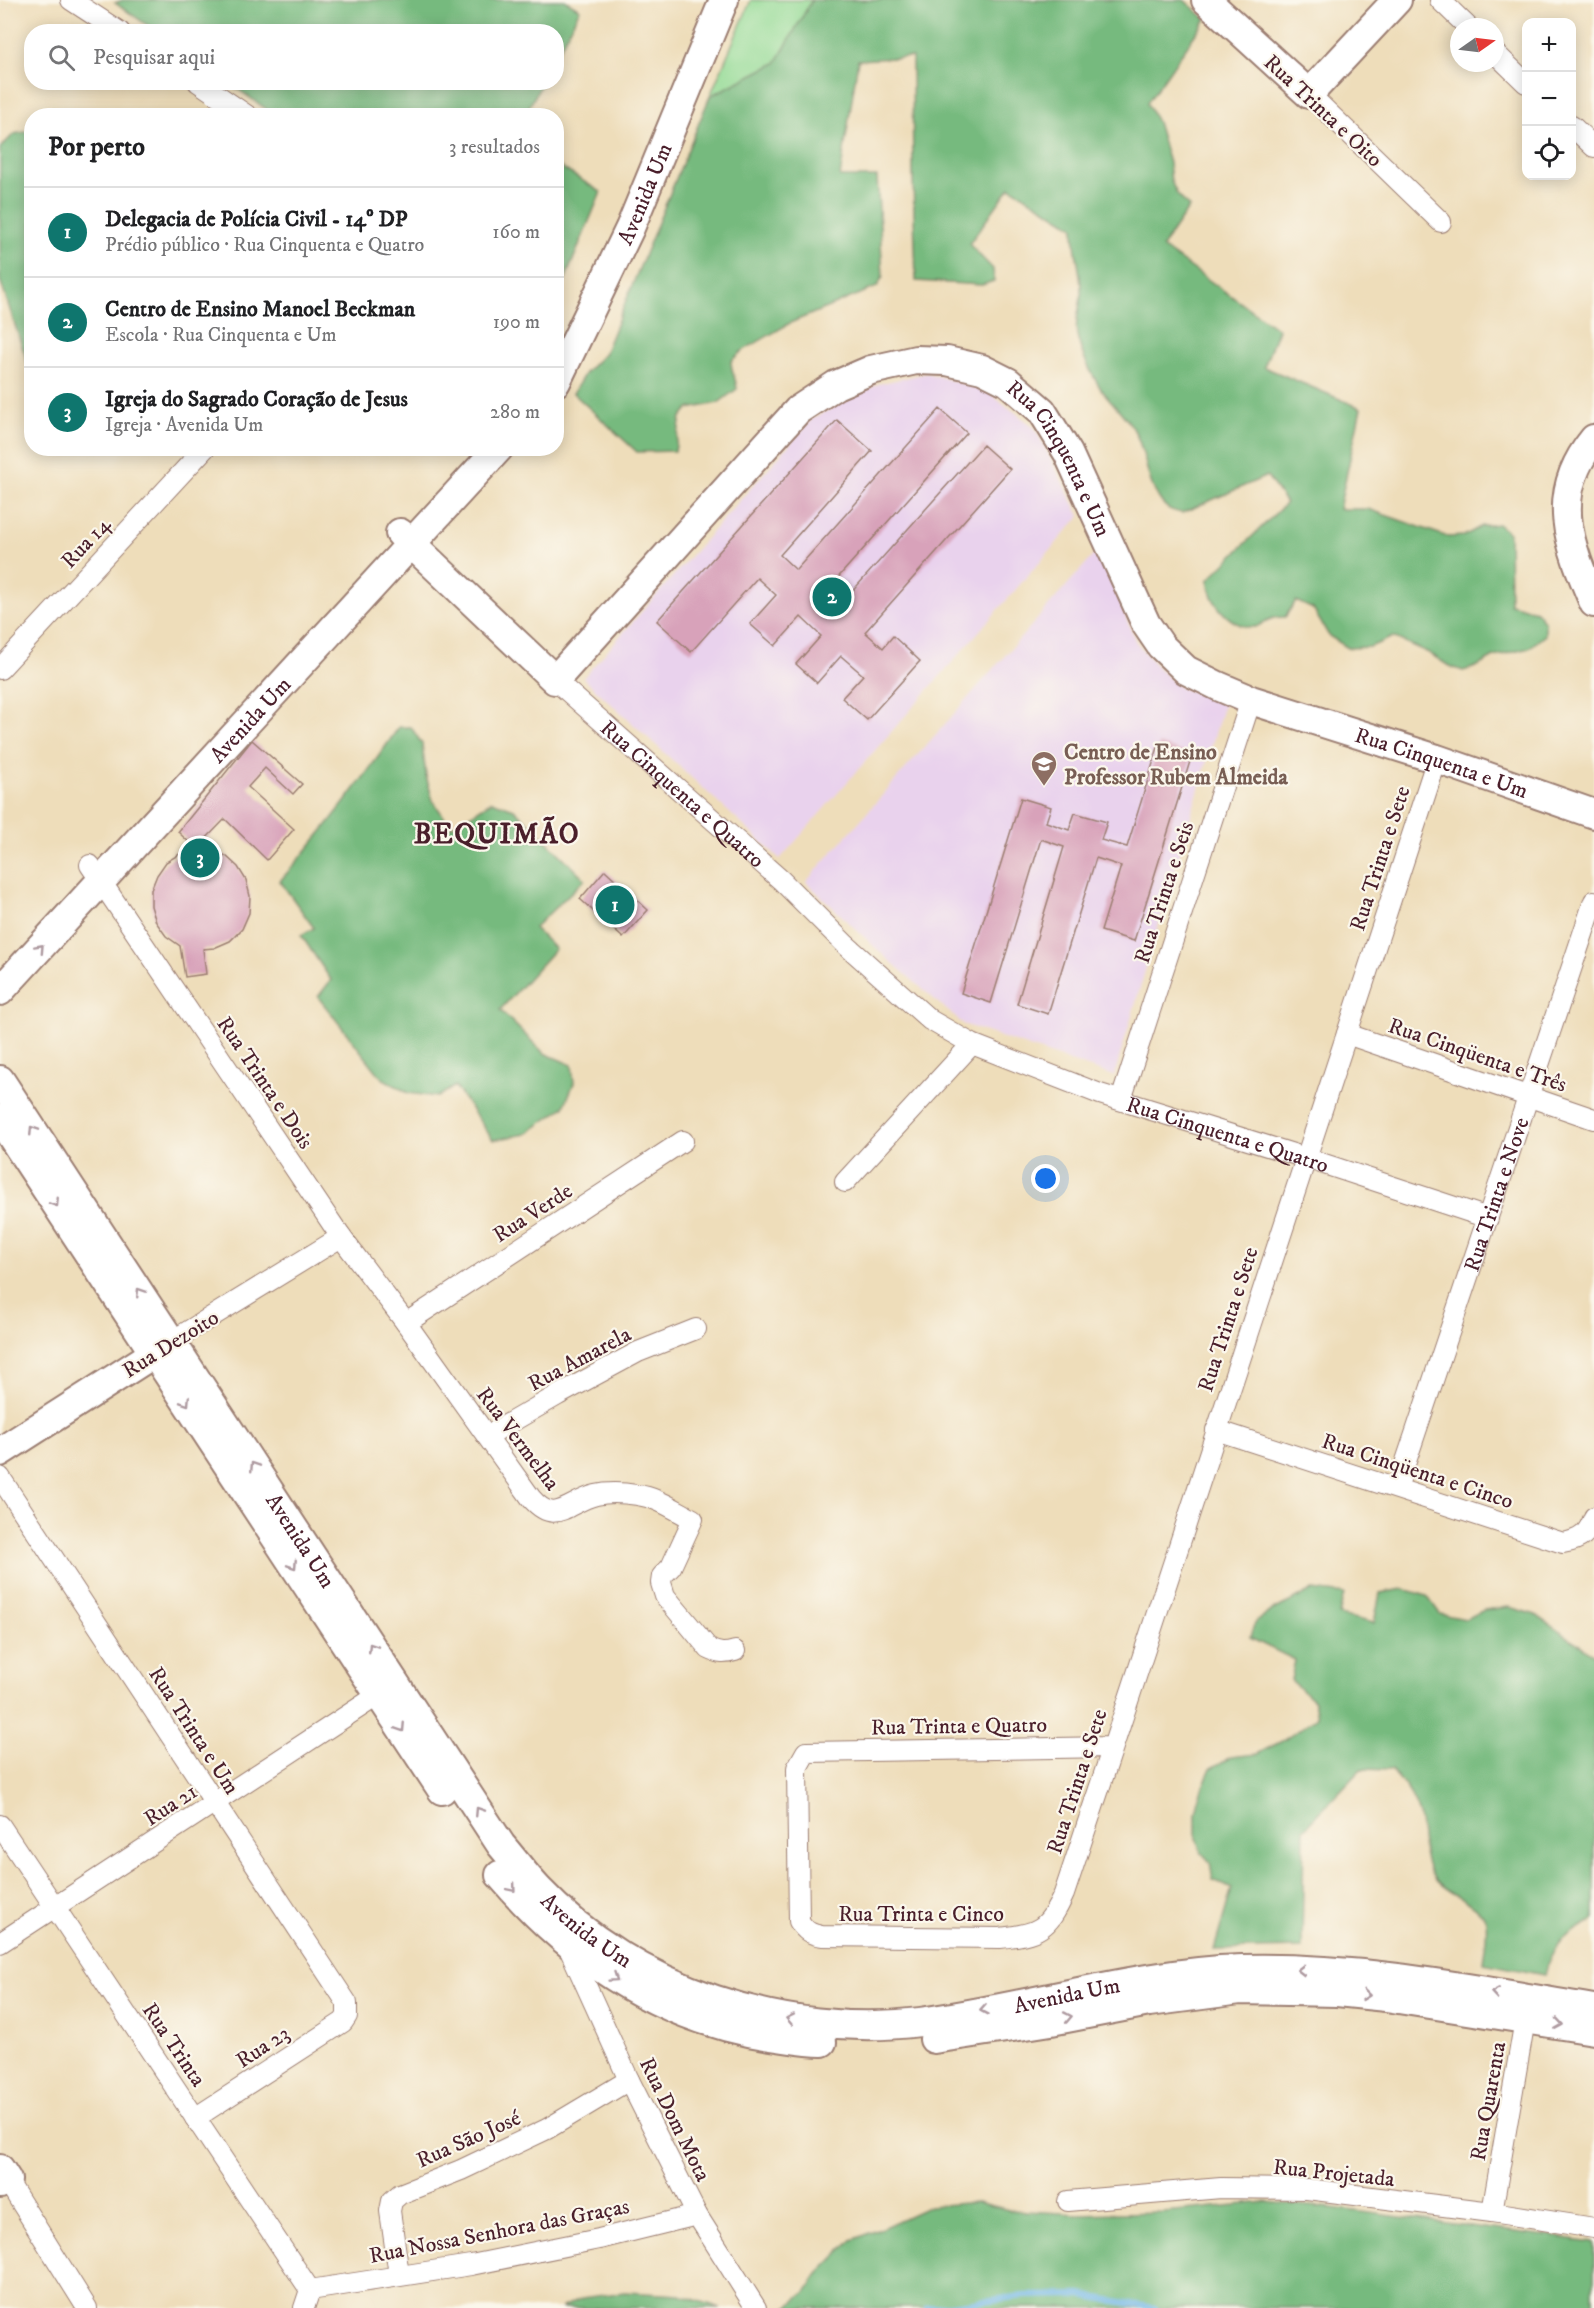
<!DOCTYPE html>
<html lang="pt">
<head>
<meta charset="utf-8">
<style>
	:root { --surface:#fff; --page:#f6f6f6; --text:#202124; --muted:#757577; --line:#e0e0e0; --accent:#0f766e }
	body { margin:0; font-family:"IM FELL DW Pica",serif; background:var(--page); color:var(--text) }
	.controls { position:absolute; right:18px; top:18px; display:grid; overflow:hidden; border-radius:12px; box-shadow:0 3px 15px #0003 }
	.controls button { width:54px; height:54px; display:grid; place-items:center; padding:0; border:0; border-bottom:2px solid var(--line); background:var(--surface); color:var(--text); font:30px sans-serif }
	.compass { position:absolute; left:1450px; top:18px; width:54px; height:54px; border-radius:50%; background:var(--surface); box-shadow:0 3px 15px #0003; rotate:76deg }
	.you { position:absolute; left:1046px; top:1179px; width:21px; height:21px; margin:-15px; border:4px solid #fff; border-radius:50%; background:#1a73e8; box-shadow:0 0 0 9px #1a73e833 }
	.badge { display:grid; place-items:center; width:39px; height:39px; border-radius:50%; background:var(--accent); color:#fff; font-size:20px; font-weight:700 }
	.pin { position:absolute; translate:-50% -50%; border:3px solid #fff; box-shadow:0 2px 6px #0006 }
	.list { margin:0; padding:0; list-style:none }
	h2 { display:flex; justify-content:space-between; align-items:center; height:78px; margin:0; padding:0 24px; font-size:26px }
	h2 small { font-size:20px; font-weight:400; color:var(--muted) }
	.list li { display:grid; grid-template-columns:39px 1fr auto; gap:18px; align-items:center; box-sizing:border-box; height:90px; padding:0 24px; border-top:2px solid var(--line) }
	.list b { display:block; font-size:22px; white-space:nowrap }
	.list p { margin:0; font-size:20px; white-space:nowrap; color:var(--muted) }
	.list em { font-size:20px; font-style:normal; color:var(--muted) }
	.icon { flex:none; width:33px; height:33px; fill:none; stroke:currentColor; stroke-width:2; stroke-linecap:round; stroke-linejoin:round }
	.map { position:relative; flex:none; width:1594px; height:2308px; overflow:hidden }
	.search { position:absolute; background:var(--surface); box-shadow:0 3px 15px #0003; left:24px; top:24px; width:540px; height:66px; display:flex; align-items:center; gap:15px; box-sizing:border-box; padding:0 21px; border-radius:24px; color:var(--muted); font-size:22px }
	.panel { position:absolute; background:var(--surface); box-shadow:0 3px 15px #0003; left:24px; top:108px; width:540px; height:348px; border-radius:24px }
	.map>svg:first-child { display:block }
	.built { fill:#e9d2ed }
	.green { fill:#93da94; stroke:#6e7c60; stroke-width:1.5 }
	.forest { fill:#76ba7e; stroke:#606c54; stroke-width:1.5 }
	.lines { fill:none; stroke-linecap:round; stroke-linejoin:round }
	.stream { stroke:#6eb6e6; stroke-width:6 }
	.building { fill:#d8a2ba }
	.street-casing { stroke:#9c7e72; stroke-width:22 }
	.secondary-casing { stroke:#9c7e72; stroke-width:32 }
	.street { stroke:#fff; stroke-width:20 }
	.secondary { stroke:#fff; stroke-width:28 }
	.oneway { stroke:#ae9aa0 }
	.labels { text-anchor:middle; stroke-width:4.5; stroke-linejoin:round; paint-order:stroke }
	.street-label { font-size:22px; fill:#4a1f2b; stroke:#fbf7ec }
	.education-label { font-size:22px; font-weight:bold; fill:#785e54; stroke:#fbf7ec; text-anchor:start }
	.district-label { font-size:28px; font-weight:bold; letter-spacing:1.5px; fill:#4a1f2b; stroke:#fbf7ec }
</style>
</head>
<body>
<div class="map">
<svg width="1594" height="2308" viewBox="0 0 1594 2308">
	<rect width="100%" height="100%" fill="#fbf7ec"/>
	<filter id="ink" filterUnits="userSpaceOnUse"><feTurbulence type="fractalNoise" baseFrequency=".0167" numOctaves="2"/><feDisplacementMap in="SourceGraphic" scale="12" xChannelSelector="R" yChannelSelector="G"/><feConvolveMatrix kernelMatrix="1 2 1 2 8 2 1 2 1" color-interpolation-filters="sRGB"/></filter>
	<filter id="wash" filterUnits="userSpaceOnUse"><feTurbulence type="fractalNoise" baseFrequency=".008" numOctaves="4" result="noise"/><feDisplacementMap in="SourceGraphic" scale="24" xChannelSelector="R" yChannelSelector="G"/><feGaussianBlur stdDeviation="1.35" result="paint"/><feColorMatrix in="noise" values="0 0 0 0 0 0 0 0 0 0 0 0 0 0 0 0 0 1.4 0 .05"/><feComposite in="paint" operator="in"/></filter>
	<g filter="url(#wash)">
		<rect width="100%" height="100%" fill="#eeddba"/>
		<path class="built" d="M927,373l60,18 47,36 46,89 -300,343 -197,-181 229,-259 66,-35z
			M1098,550l38,92 24,28 21,18 44,12 -111,376 -151,-52 -82,-71 -75,-71z"/>
		<path class="green" d="M751,0h61l-36,63 -66,33z"/>
		<path class="forest" d="M123,0h442l15,9 -23,45 -1,-22 -400,-1 -41,-28z
			M812,0h372l22,19 -59,84 10,19 12,41 2,18 6,13 12,13 -27,40 116,82 -14,38 97,41 -22,101h29l80,28 16,-1 18,-10 16,-2 11,9 1,71 26,7 9,11v13l-16,13 -35,9 -18,10 -13,4 -14,-5 -20,-13 -36,-16 -23,10 -22,1 -19,-12 -16,-27 -17,-8 -11,16c-4,0 -10,0 -14,2 -6,1 -11,8 -17,8 -22,2 -48,-27 -45,-48l77,-76 -19,-27 -85,37c-10,-2 -16,-4 -22,-13 -15,-21 -14,-51 -27,-72 -9,-14 -22,-26 -32,-39 -10,-16 -20,-35 -24,-54 -3,-16 5,-30 4,-45 0,-22 -8,-42 -7,-63l-64,-40 -41,57 24,25 1,12 -12,4 -66,-4 -3,-102 -1,-122 -54,3 -18,117h37l6,99 -6,11 -87,36 -48,28 -11,10c0,10 5,18 6,28l-19,14 -30,6 -7,8 -6,34 -38,1 -64,-59 12,-20 19,-19 106,-258 66,-33z
			M229,83h313l-18,33 -249,-1z
			M31,131h1l-1,242 -31,-93v-132l14,-14z
			M557,165l44,27 -44,107z
			M399,727h12l11,17 4,32 7,25 18,26 41,-26 22,8 71,70 -51,49 21,21 -55,61 44,43 28,12 2,18 -10,24 -38,27 -33,6 -38,-54 -17,11 -30,-4 -26,-15 -64,-81 13,-17 -30,-45 13,-7 -34,-47c43,-48 82,-100 119,-154z
			M1403,1589l24,7 13,18 26,5 18,-9 25,-3 27,8 58,40v265c-26,12 -44,27 -50,55l-61,-12c1,-10 5,-31 3,-41 -5,-20 -40,-27 -52,-44 -12,-17 -11,-38 -14,-57 -3,-21 -15,-37 -29,-51l-30,-1 -57,60 -2,119 -88,2 18,-62 -19,-8 -3,-18 -9,-10 -5,-14v-25l5,-22 10,-23 20,-11 26,-3 27,-14 33,-23 -3,-16 -23,-21 4,-20 -45,-22c1,-5 2,-10 5,-14 6,-11 44,-25 58,-34l31,4 -5,21 35,8 6,-30z
			M977,2202l32,8 69,4 86,-2 102,-10 66,6 262,34v66h-808l20,-16 12,-18 34,-34 30,-12 48,-22z
			M625,2292l55,3 41,13h-161l23,-10z"/>
		<g class="lines">
			<path class="stream" d="M927,2308l97,-12 56,-1 75,13"/>
		</g>
		<g id="blocks">
			<path class="building" d="M940,409l27,24 -142,159 15,13 143,-160 27,24 -145,163 18,16 10,-12 27,25 -53,59 -25,-22 21,-23 -22,-19 -24,27 -21,-19 25,-28 -20,-19 -26,29 -25,-22 26,-29 -19,-17 -66,74 -34,-31 180,-201 35,31 -92,104 16,15z
				M252,740l50,44 -9,10 -28,-26 -17,19 46,42 -27,31 -42,-41 -30,31 16,1 15,5 12,11 8,13 4,16 -1,17 -7,16 -12,12 -16,7 -11,1 3,25 -21,3 -5,-31 -14,-10 -10,-14 -5,-16v-16l6,-15 9,-13 14,-8 10,-11 -12,-11z
				M1159,744l33,11 -58,186 -33,-10 20,-65 -25,-8 -48,156 -31,-10 47,-157 -23,-8 -50,164 -30,-10 60,-195 30,9 -5,15 23,8 6,-17 32,9 -6,18 26,7z
				M605,870l43,40 -25,28 -43,-39z"/>
		</g>
	</g>
	<g filter="url(#ink)">
		<use href="#blocks" fill-opacity="0" stroke="#9c7e72" stroke-width="1.5"/>
		<g class="lines">
			<g class="street-casing">
				<g id="street">
					<path d="M71,0l49,32"/>
					<path d="M1440,0l28,27"/>
					<path d="M1495,53l31,30"/>
					<path d="M198,82l50,34"/>
					<path d="M1309,94l132,128"/>
					<path d="M1572,126l22,21"/>
					<path d="M0,669l205,-221"/>
					<path id="s1" d="M555,680l226,200 65,65 84,75 42,24 128,50 206,64 182,60"/>
					<path d="M90,865l251,372 65,86 125,175c25,29 36,4 65,-3 12,-3 29,-2 41,0 20,2 38,15 56,24l-22,48 -9,9 -1,7 4,13 44,53c10,5 16,5 26,2"/>
					<path d="M1347,1034l247,85"/>
					<path d="M1121,1100l130,-400"/>
					<path d="M845,1182l127,-138"/>
					<path d="M406,1323l277,-182"/>
					<path d="M172,1341l169,-104"/>
					<path d="M1216,1430l347,113c18,-3 25,-9 31,-26"/>
					<path d="M487,1436l71,-41 80,-43 58,-23"/>
					<path d="M0,1477l347,526v13l-4,6 -148,96"/>
					<path id="s2" d="M1397,1488l197,-587"/>
					<path d="M1113,1747l-307,5 -9,16 2,153c6,10 11,13 23,15l178,2c38,-4 48,-8 64,-44l49,-147 324,-988"/>
					<path d="M0,1825l310,465"/>
					<path d="M0,1943l389,-255"/>
					<path d="M568,1946l61,134 68,135 59,93"/>
					<path d="M7,2180l80,128"/>
					<path d="M1068,2201l153,-13 86,1 185,23 102,16"/>
					<path d="M1492,2212l35,-204"/>
					<path d="M399,2275l-9,-64 2,-10 8,-7 61,-24 86,-41 82,-49"/>
					<path d="M310,2290l161,-25 128,-26 98,-24"/>
					<path d="M304,2308l6,-18"/>
				</g>
			</g>
			<g class="secondary-casing">
				<g id="secondary">
					<path d="M1206,0l103,94 88,-94"/>
					<path id="s3" d="M556,382l74,-154 94,-228"/>
					<path d="M1594,439c-46,56 -25,105 0,164"/>
					<path id="s4" d="M400,533l155,147 243,-270 38,-25 35,-15 45,-10 31,1 35,8 26,13 34,29 26,42 78,171 15,22 25,24 32,16 33,14 186,59 157,55"/>
					<path id="s5" d="M0,991l499,-543"/>
					<path id="s6" d="M0,1080l501,765c12,14 24,30 37,44 94,100 248,150 382,133 106,-14 216,-50 322,-53 119,-3 235,21 352,40"/>
					<path d="M0,1119l442,671"/>
					<path d="M0,1452l170,-109"/>
					<path d="M500,1875c73,86 164,146 277,162 14,2 30,5 45,5"/>
					<path d="M934,2039l117,-18 98,-19 91,-12 97,2 49,5 208,33"/>
					<path d="M0,2169l7,11 -7,4"/>
				</g>
			</g>
			<use href="#street" class="street"/>
			<use href="#secondary" class="secondary"/>
		</g>
		<defs><path id="oneway-chevron" d="M-2-3.5L2.5 0L-2 3.5" fill="none" stroke-width="1.6" stroke-linecap="round" stroke-linejoin="round" transform="scale(1.5)"/></defs>
		<g class="oneway">
			<use href="#oneway-chevron" transform="translate(40 948) rotate(-47)"/>
			<use href="#oneway-chevron" transform="translate(33 1130) rotate(-123)"/>
			<use href="#oneway-chevron" transform="translate(55 1203) rotate(57)"/>
			<use href="#oneway-chevron" transform="translate(140 1292) rotate(-123)"/>
			<use href="#oneway-chevron" transform="translate(186 1402) rotate(57)"/>
			<use href="#oneway-chevron" transform="translate(254 1466) rotate(-123)"/>
			<use href="#oneway-chevron" transform="translate(293 1565) rotate(57)"/>
			<use href="#oneway-chevron" transform="translate(372 1647) rotate(-123)"/>
			<use href="#oneway-chevron" transform="translate(401 1728) rotate(57)"/>
			<use href="#oneway-chevron" transform="translate(479 1811) rotate(-123)"/>
			<use href="#oneway-chevron" transform="translate(512 1888) rotate(50)"/>
			<use href="#oneway-chevron" transform="translate(1301 1970) rotate(-180)"/>
			<use href="#oneway-chevron" transform="translate(614 1978) rotate(34)"/>
			<use href="#oneway-chevron" transform="translate(1495 1993) rotate(-171)"/>
			<use href="#oneway-chevron" transform="translate(1366 1995) rotate(6)"/>
			<use href="#oneway-chevron" transform="translate(984 2010) rotate(170)"/>
			<use href="#oneway-chevron" transform="translate(1068 2017) rotate(-11)"/>
			<use href="#oneway-chevron" transform="translate(790 2019) rotate(-169)"/>
			<use href="#oneway-chevron" transform="translate(1559 2024) rotate(9)"/>
		</g>
	</g>
	<defs>
		<g id="school-pin" transform="scale(1.35)"><path d="M0 17L-7.5 6A9.5 9.5 0 1 1 7.5 6Z" fill="#8d6e63" stroke="#fbf7ec"/><path d="M0-5L7-2L0 1L-7-2ZM-4 1L0 2.5L4 1V4Q0 6-4 4Z" fill="#fff"/></g>
	</defs>
	<g fill-rule="evenodd">
		<use href="#school-pin" x="1044" y="764"/>
	</g>
	<g class="labels">
		<g class="street-label">
			<text transform="translate(1324 110) rotate(43)" y="8">Rua Trinta e Oito</text>
			<text dy="8" stroke="none"><textPath href="#s3" startOffset="208">Avenida Um</textPath></text>
			<text dy="8" stroke="none"><textPath href="#s4" startOffset="896">Rua Cinquenta e Um</textPath></text>
			<text transform="translate(85 542) rotate(-47)" y="8">Rua 14</text>
			<text dy="8" stroke="none"><textPath href="#s5" startOffset="369">Avenida Um</textPath></text>
			<text dy="8" stroke="none"><textPath href="#s4" startOffset="1418">Rua Cinquenta e Um</textPath></text>
			<text dy="8" stroke="none"><textPath href="#s1" startOffset="171">Rua Cinquenta e Quatro</textPath></text>
			<text transform="translate(1379 858) rotate(-72)" y="8">Rua Trinta e Sete</text>
			<text transform="translate(1163 892) rotate(-72)" y="8">Rua Trinta e Seis</text>
			<text transform="translate(1478 1054) rotate(19)" y="8">Rua Cinqüenta e Três</text>
			<text transform="translate(266 1082) rotate(56)" y="8">Rua Trinta e Dois</text>
			<text dy="8" stroke="none"><textPath href="#s1" startOffset="826">Rua Cinquenta e Quatro</textPath></text>
			<text dy="8" stroke="none"><textPath href="#s2" startOffset="310">Rua Trinta e Nove</textPath></text>
			<text transform="translate(532 1212) rotate(-33)" y="8">Rua Verde</text>
			<text transform="translate(1227 1319) rotate(-72)" y="8">Rua Trinta e Sete</text>
			<text transform="translate(170 1343) rotate(-32)" y="8">Rua Dezoito</text>
			<text transform="translate(579 1358) rotate(-28)" y="8">Rua Amarela</text>
			<text transform="translate(519 1438) rotate(53)" y="8">Rua Vermelha</text>
			<text transform="translate(1418 1470) rotate(18)" y="8">Rua Cinqüenta e Cinco</text>
			<text dy="8" stroke="none"><textPath href="#s6" startOffset="550">Avenida Um</textPath></text>
			<text transform="translate(959 1725) rotate(-1)" y="8">Rua Trinta e Quatro</text>
			<text transform="translate(195 1730) rotate(57)" y="8">Rua Trinta e Um</text>
			<text transform="translate(1076 1781) rotate(-72)" y="8">Rua Trinta e Sete</text>
			<text transform="translate(170 1804) rotate(-33)" y="8">Rua 21</text>
			<text x="921" y="1921">Rua Trinta e Cinco</text>
			<text dy="8" stroke="none"><textPath href="#s6" startOffset="1036">Avenida Um</textPath></text>
			<text dy="8" stroke="none"><textPath href="#s6" startOffset="1540">Avenida Um</textPath></text>
			<text transform="translate(175 2044) rotate(56)" y="8">Rua Trinta</text>
			<text transform="translate(262 2046) rotate(-33)" y="8">Rua 23</text>
			<text transform="translate(1487 2101) rotate(-80)" y="8">Rua Quarenta</text>
			<text transform="translate(676 2119) rotate(64)" y="8">Rua Dom Mota</text>
			<text transform="translate(468 2138) rotate(-24)" y="8">Rua São José</text>
			<text transform="translate(1334 2172) rotate(6)" y="8">Rua Projetada</text>
			<text transform="translate(499 2230) rotate(-11)" y="8">Rua Nossa Senhora das Graças</text>
		</g>
		<g class="education-label">
			<text x="1064" y="759">Centro de Ensino<tspan x="1064" dy="25">Professor Rubem Almeida</tspan></text>
		</g>
		<g class="district-label">
			<text x="497" y="843">BEQUIMÃO</text>
		</g>
	</g>
</svg>
<div class="controls">
<button>+</button>
<button>−</button>
<button><svg class="icon" aria-label="locate" viewBox="0 0 24 24"><circle cx="12" cy="12" r="6"/><path d="M12 2v4M12 18v4M2 12h4M18 12h4"/></svg></button>
</div>
<svg class="compass" viewBox="-18 -18 36 36"><path d="M0-13l5 13h-10z" fill="#e53935"/><path d="M0 13l5-13h-10z" fill="#757577"/></svg>
<div class="you"></div>
<div class="pin badge" style="left:615px;top:905px">1</div>
<div class="pin badge" style="left:832px;top:597px">2</div>
<div class="pin badge" style="left:200px;top:858px">3</div>
<div class="search"><svg class="icon" aria-label="search" viewBox="0 0 24 24"><circle cx="10" cy="10" r="6"/><path d="M15 15l6 6"/></svg>Pesquisar aqui</div>
<section class="panel">
<h2>Por perto<small>3 resultados</small></h2>
<ul class="list">
<li><span class="badge">1</span><div><b>Delegacia de Polícia Civil - 14º DP</b><p>Prédio público · Rua Cinquenta e Quatro</p></div><em>160 m</em></li>
<li><span class="badge">2</span><div><b>Centro de Ensino Manoel Beckman</b><p>Escola · Rua Cinquenta e Um</p></div><em>190 m</em></li>
<li><span class="badge">3</span><div><b>Igreja do Sagrado Coração de Jesus</b><p>Igreja · Avenida Um</p></div><em>280 m</em></li>
</ul>
</section>
</div>
</body>
</html>
